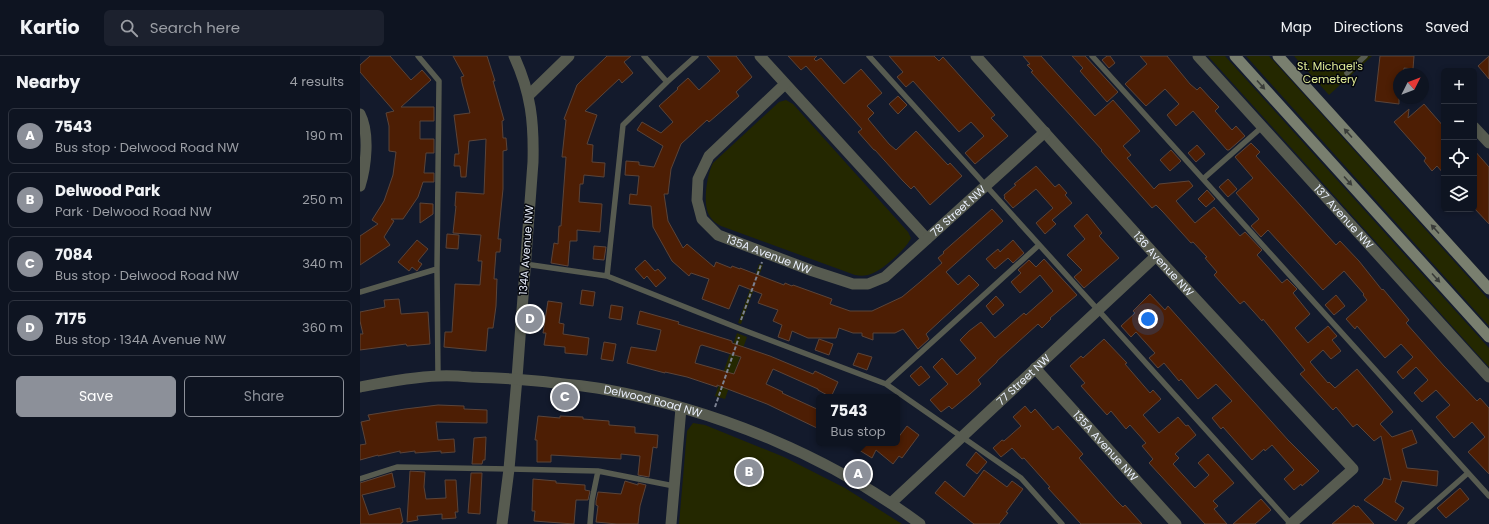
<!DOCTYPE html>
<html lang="en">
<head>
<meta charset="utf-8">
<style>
	:root { --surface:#0e1421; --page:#1c212e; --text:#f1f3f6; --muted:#9b9ea5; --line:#2e333f; --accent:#8c9099 }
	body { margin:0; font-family:Poppins,sans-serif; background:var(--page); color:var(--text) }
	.controls { position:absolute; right:12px; top:12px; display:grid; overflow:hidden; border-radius:6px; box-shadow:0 2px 6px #0003 }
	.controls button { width:36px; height:36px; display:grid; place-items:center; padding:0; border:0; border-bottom:1px solid var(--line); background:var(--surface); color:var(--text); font:20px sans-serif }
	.compass { position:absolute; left:1033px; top:12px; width:36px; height:36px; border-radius:50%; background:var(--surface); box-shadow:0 2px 6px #0003; rotate:48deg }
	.you { position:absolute; left:788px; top:263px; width:14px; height:14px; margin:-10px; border:3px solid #fff; border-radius:50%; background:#1a73e8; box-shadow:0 0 0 6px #1a73e833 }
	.badge { display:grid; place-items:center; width:26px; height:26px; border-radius:50%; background:var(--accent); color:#fff; font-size:13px; font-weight:700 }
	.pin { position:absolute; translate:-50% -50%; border:2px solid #fff; box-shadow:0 1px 4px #0006 }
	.popup { position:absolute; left:456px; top:338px; width:84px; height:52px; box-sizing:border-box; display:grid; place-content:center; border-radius:6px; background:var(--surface); filter:drop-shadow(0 1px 3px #0005); font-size:13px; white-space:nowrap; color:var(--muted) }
	.popup b { font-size:15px; color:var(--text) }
	.popup::after { content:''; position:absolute; left:50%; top:100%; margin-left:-8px; border:8px solid transparent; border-top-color:var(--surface) }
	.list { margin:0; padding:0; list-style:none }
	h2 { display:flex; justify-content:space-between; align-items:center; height:52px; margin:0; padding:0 16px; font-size:17px }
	h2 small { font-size:13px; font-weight:400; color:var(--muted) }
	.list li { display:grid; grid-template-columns:26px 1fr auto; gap:12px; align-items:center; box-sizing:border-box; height:56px; margin:0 8px 8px; padding:0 8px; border:1px solid var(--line); border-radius:6px }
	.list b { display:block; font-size:15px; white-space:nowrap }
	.list p { margin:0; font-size:13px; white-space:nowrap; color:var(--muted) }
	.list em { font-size:13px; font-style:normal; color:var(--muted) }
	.actions { display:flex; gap:8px; padding:12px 16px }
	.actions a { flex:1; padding:9px 0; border:1px solid var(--accent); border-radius:6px; text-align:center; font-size:14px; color:var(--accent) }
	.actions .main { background:var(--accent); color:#fff }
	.icon { flex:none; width:22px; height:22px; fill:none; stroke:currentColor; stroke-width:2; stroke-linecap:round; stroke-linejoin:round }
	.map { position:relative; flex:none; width:1129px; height:468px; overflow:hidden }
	header { display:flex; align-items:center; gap:24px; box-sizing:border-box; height:56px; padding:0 20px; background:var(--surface); border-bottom:1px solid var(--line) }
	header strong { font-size:19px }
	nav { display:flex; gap:22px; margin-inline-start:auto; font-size:14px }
	.search { width:280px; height:36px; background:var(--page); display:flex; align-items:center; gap:10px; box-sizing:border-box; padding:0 14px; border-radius:6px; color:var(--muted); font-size:15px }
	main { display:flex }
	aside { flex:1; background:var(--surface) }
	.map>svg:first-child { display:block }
	.green { fill:#242800 }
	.building { fill:#4d1e04; stroke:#5b4439; fill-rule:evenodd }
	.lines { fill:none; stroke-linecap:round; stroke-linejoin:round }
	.path { stroke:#7c8292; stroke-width:2; stroke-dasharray:4 2; stroke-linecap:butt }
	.service { stroke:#575b50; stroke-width:5.5 }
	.minor { stroke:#575b50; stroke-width:11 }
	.tertiary { stroke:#575b50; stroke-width:11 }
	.secondary { stroke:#797f6f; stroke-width:11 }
	.oneway { fill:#393c39 }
	.labels { text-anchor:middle; stroke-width:3; stroke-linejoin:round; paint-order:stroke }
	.park-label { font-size:11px; fill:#e0eb96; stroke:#04060d }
	.street-label { font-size:11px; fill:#e9effc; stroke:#04060d }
</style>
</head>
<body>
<header>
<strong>Kartio</strong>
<div class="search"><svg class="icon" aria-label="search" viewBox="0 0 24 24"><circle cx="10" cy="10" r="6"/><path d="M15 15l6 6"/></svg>Search here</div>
<nav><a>Map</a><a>Directions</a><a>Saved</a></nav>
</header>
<main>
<aside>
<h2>Nearby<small>4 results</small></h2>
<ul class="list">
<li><span class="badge">A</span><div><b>7543</b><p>Bus stop · Delwood Road NW</p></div><em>190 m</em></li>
<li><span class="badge">B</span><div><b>Delwood Park</b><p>Park · Delwood Road NW</p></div><em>250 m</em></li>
<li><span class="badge">C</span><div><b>7084</b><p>Bus stop · Delwood Road NW</p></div><em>340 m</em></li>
<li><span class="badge">D</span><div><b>7175</b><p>Bus stop · 134A Avenue NW</p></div><em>360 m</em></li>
</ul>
<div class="actions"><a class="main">Save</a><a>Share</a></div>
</aside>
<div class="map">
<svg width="1129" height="468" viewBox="0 0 1129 468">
	<rect width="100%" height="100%" fill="#131a2c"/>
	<path class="green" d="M848,0h17l264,292v19z
		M886,0h23l220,244v26z
		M934,0h78l-43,39z
		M426,44l7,4 115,128 3,6c-5,11 -28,32 -40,36 -5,2 -10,2 -16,1l-134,-49c-6,-3 -10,-7 -13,-13 -5,-11 -1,-39 5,-50l66,-61z
		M399,208l4,1 -22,59 -3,-1z
		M377,277l10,4 -22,62 -10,-3z
		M333,367l12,2 79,32 61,31 57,36h-223l8,-93z"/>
	<path class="building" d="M10,0h20l21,24 11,-10 9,10 -30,27h33v14h-14v18h14v14h-8l-2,20h10v9h-11l-5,15 -15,22h-12l3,2 -10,16 6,8 -30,20v-29l18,-12 -6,-4 12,-19 9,-26 3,-23 -7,-1v-25l-3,-13 8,-2 -34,-39v-7z
		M93,0h34l8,25h-2l11,39 -2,1 1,17h3l1,12 -4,1v38l-5,50h3l-1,13h-4l-2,27h3l-1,27 -3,22h-5l-2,23 -42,-4 1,-15h7l3,-48 25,1 2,-24h-4l3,-26 -28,-2 3,-27h-1l1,-14 28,2 2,-55 -17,2 -3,36h-5l-1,-11h-6l1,-12h4l-5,-39 16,-2 -8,-30 -1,-6 3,-1z
		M247,0h24l-7,6 9,11 -11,10 -3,-4 -34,32 12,4 -10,29 6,1 -1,17 13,1 -1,14 -20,-2 -1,9h-3l-1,18 23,2 -2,28 -23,-2v11h-7l-2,25 -17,-3 3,-20 4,1 1,-18h2l5,-69h-4l4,-37 -2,-1 13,-34z
		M347,0h29l16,21 -16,15 3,4 -30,26 -2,-2 -26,24 -10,25 -3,25h-4l4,27 15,27 4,-4 27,23 2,-5 15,6 1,-2 8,3v-1l44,17 1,-2 7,3 1,-1 39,14 -2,5 20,7h22l30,-14 18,-15 22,-19 -4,-5 6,-5 -1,-1 49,-43 11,12 -57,51 12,13 11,-10 10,10 -53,49 3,5 -11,10 -15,-20 -8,4h-22v7l-11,-4v-3h-9l-14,-5 -3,10h-28l-16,-7 -3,10 -11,-4 4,-12 -9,-4 5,-11 -20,-7 4,-9 -23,-9 -10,24 -27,-10 7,-20 -18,-6 -2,3 -17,-15 -19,-34 -2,-21 -22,-2 1,-10 7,1 2,-19 -14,-1 1,-14 13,1v3l15,2 9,-21 -26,-16 5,-8 19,11 12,-11 -14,-16 19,-17 -1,-1 11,-10 11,12 21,-19z
		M428,0h29l-3,3 2,2 5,-3 23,26 17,-15 21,24 -15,13 7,7 -6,6 21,25 7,6 20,-19 32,34 2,-2 12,13 -32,29 -16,-19 -3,3 -8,-8 -28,-31h-1l-16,-18 4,-3 -56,-63 -5,4z
		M529,0h45l5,5 4,-4 52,58 -4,3 17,18 -33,28 -10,-11 19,-17 -13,-14 -12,10 -46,-51 -7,6 -9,-10 6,-5z
		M663,0h18l54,60 18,-16 27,31 -17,15 8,9 -4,3 27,31 5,-5 30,-3 4,5 -17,15 19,22 19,-16 26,29 5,-4 17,18 -5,5 25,28 5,-4 10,10 -4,4 17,21 -15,14 13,15 20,-17 9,10 -5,4 9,11 -10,8 -8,-9 -13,12 18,21 1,-1 6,6 22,-19 36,43 -13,12 12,13 20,-7 5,13 -15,6 5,19 31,3 -1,15 -35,-5 -7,21 9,6 -8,13 -32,-21 18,-16 2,-6 7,2 -10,-44 -7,5 -17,-17 -4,3 -17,-20 -3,3 -33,-36 5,-4 -42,-51 -1,2 -18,-20 -4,3 -26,-29 3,-3 -12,-14 2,-1 -14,-15 -2,1 -28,-31 -7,-7 -4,3 -51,-57 1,-1 -71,-78 2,-1 -6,-6 3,-1z
		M712,0h13l33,36 -11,10 -27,-31 3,-3z
		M747,0h3l5,7 -6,5 -7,-8z
		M780,0h27l23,28 7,6 3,-3 11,12 8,8 -4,4 17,19 4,-4 9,10 -16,14h-2l-34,-39 -17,15 -9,-11 12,-11 -14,-15 -19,17 -21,-22 22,-20z
		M1020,0h34l-1,13 -9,-1v6h-5v30l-24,-3z
		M1129,0v23l-11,-13z
		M538,40l9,9 -9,9 -9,-10z
		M1064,48l20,23v47l-7,-8 -5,5 -8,-10 2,-3 -32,-36 15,-13 -1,9z
		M891,87l9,9 -4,4 80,89 4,-4 19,20 23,29 1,-1 26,31 -3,3 38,43 33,35 3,-3 9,10v66l-21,-22 17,-15 -13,-15 -18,16 -18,-21 14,-12 -14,-15 -14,12 -8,-9 14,-13 -12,-13 -13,12 -6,-7 16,-15 -12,-13 -16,14 -28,-32 -2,3 -9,-10 21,-19 -4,-5 1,-1 -20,-23 -21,19 -55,-60 -7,7 -10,-11 8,-7 -23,-26 17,-15 -18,-21z
		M837,89l8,9 -9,8 -8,-9z
		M811,94l10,11 -11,10 -10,-11z
		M1114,94l15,17v57l-15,-16z
		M676,110l19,21 4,-3 8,9 -2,2 7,8 -20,17 4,4 -11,10 -9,-11 17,-15 -17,-19 -23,19 -9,-10 1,-1 -1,-2 12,-10 -2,-1z
		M868,123l9,10 -9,8 -9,-10z
		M847,134l8,9 -9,8 -8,-8z
		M60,147l13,1v10l-13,9z
		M727,158l15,19 -3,3 20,22 -35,30 -10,-11 8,-7 -15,-15 18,-16 -11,-13z
		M87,178l12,1 -1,14 -12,-1z
		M57,184l11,9 -10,12 4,3 -5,7 -5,-4 -3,4 -11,-9z
		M653,184l11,13 -11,10 -5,-5 -13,11 -9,-10 12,-10 2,3z
		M234,190l12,1 -2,13 -11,-1z
		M684,203l33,36 -27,23 1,1 -9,9 -4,-4 -41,37v1l-19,18 3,4 -11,10 -18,15 -3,-3 -8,6 -11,-12 18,-16 -15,-17 9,-9 15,17 19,-17 -16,-18 9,-9 12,-9 14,16 29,-25 2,2 27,-24 -13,-16 -20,18 -9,-11 10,-9 -3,-3 11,-10 7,7z
		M285,204l10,11 3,-2 8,9 -10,9 -9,-11 -3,3 -9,-10z
		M222,234l13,2 -2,14 -13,-2z
		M790,238l15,16 3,-4 120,134 31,31 -17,15 -1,-2 -7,6 -10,-11 10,-9 -22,-25 -7,6 -1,-2 -12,11 -29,-33 -2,2 -9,-11 20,-17 -16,-17 -18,15 -17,-20 -2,2 -15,-18 -6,5 -9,-10 6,-5 -19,-21 -5,5 -10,-11 14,-13 -2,-2z
		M976,239l9,11 -11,9 -9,-10z
		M636,240l8,9 -11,10 -7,-9z
		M39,243l2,15 27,-2 2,32 -23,2 -1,-2 -46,6v-16h3l-3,-13v-9l25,-5 -1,-7z
		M188,245l14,2 -3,20 5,1 -1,10 26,4 -2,17 -22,-2v-6l-21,-2 2,-12h-3z
		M251,249l12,2 -2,13 -12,-2z
		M280,255l39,11 -1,2 54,17v2l38,13 43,18 2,-3 23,11 -7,15 -13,-7v-1l-45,-20 -7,15 17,8 -1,1 37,17v19l-52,-25 -50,-19v2l-30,-10 -22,-5v1l-38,-10 4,-16 25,4 5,-21 -24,-6zM342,289l39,12 -7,17 -39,-11 5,-17z
		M459,283l14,5 -4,11 -14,-5z
		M744,283l23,24 -2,1 25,29 3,-3 8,9 -18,16 16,18 19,-16 8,9 2,-1 8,10 -21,19 4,4 -6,6 20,22 2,2 14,-13 -11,-12 10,-9 26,29 -21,18 5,5 -4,3 13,15h-22l-56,-61 4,-4 -11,-13 4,-3 -16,-18 -4,4 -15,-18 -4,4 -26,-29 4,-3 -15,-17 11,-10 2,2z
		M244,286l12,2 -3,17 -12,-2z
		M498,297l14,4 -5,13 -14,-5z
		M561,310l9,11 -11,9 -9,-10z
		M78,349l26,1v3l23,1v13l-51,-1 2,18 16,-1 1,13 -14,1v-2l-26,2v-2l-15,2v-2l-22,5v-1l-18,5v-15l6,-1 -5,-22 9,-2 -2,-5 37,-6z
		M665,350l6,7 4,-4 18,21 5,-4 25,28 -4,4 37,42 7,7 2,-2 17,19h-61l-33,-36 2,-1 -26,-29 -2,1 -10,-11 -11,9 -8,-9 9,-8 2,1 17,-15 -8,-9z
		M178,360l22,2v-2l23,1v2l26,2v4l26,2v6l23,2 -1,13 -4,-1 -4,30 -11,-2 2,-19 -19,-2v5l-70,-4v7h-14v-22h-2z
		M547,370l12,9 -17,23 -3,-2 -6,8 -17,-14 -4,8 -13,-8 4,-7h34v-4z
		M126,381l-1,23h-2l-1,4h-10l2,-26z
		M616,396l11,10 -10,12 -11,-9z
		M624,414l23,17 5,-6 11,8 -17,23 2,1 -9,11h-25l-39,-31 10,-12 19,16z
		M50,415l15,1 -1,15 2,12 20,-1 -1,-18h11l2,32h-3l1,6 -14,1v-5l-25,2 1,4 -11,2z
		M32,417l3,14 -33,8 7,20 31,-7 3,14 -2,1v1h-41v-41z
		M111,417h11l-2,41 -12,-1z
		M173,423l23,2v2l29,2v5l5,1 -2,9h-12l-2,24 -40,-3 1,-10h-3z
		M265,425l13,4v-2l8,2 -6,21 -2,18h-21l-21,-2 2,-16 -2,-1v-4l2,-9 23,2z
		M1100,432l9,11 -23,19 -9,-10z
		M901,443l10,11 -16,14h-22z
		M994,449l2,2 2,-1 16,18h-42z"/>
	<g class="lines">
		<path class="path" d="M381,264l21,-58
			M355,351l24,-70"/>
		<path class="service" d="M284,0l23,26 29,-26
			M509,0l422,468
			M732,0l397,440
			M987,17l18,-17
			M843,123l59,-52
			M165,208l82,12 131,52 148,56 135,94 41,46
			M77,213l1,107
			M247,220l16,-151 44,-43
			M0,236l77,-23 2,-188 -21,-25
			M526,328l153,-139
			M0,423l37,-12 112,2 89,2 76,15
			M230,468l2,-24 6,-29
			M1050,468l58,-51"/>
		<g class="minor">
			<path d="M400,0l167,183"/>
			<path id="s1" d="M616,0l180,200 197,213 -62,55"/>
			<path id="s2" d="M838,0l291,321"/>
			<path id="s3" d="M425,28l-76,72 -11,23 -1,21 5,19 16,16 95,36 40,13h15l17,-7 160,-145"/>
			<path d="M169,39l40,-39"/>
			<path d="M0,58c10,19 6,53 0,72"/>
			<path d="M1114,71l15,16"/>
			<path id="s4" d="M675,312l141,156"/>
			<path id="s5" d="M531,447l265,-247"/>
			<path d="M142,468l7,-55 8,-91"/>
			<path d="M311,468l10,-116"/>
		</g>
		<g class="tertiary">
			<path d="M154,0c17,37 20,66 19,106l-16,216"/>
			<path id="s6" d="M0,331c26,-5 51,-10 78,-11 11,-1 22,0 33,1 28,1 56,2 84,6 16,2 32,3 48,6 113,21 225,66 317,135"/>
		</g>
		<path class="secondary" d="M875,0l254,281
			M918,0l211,233"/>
	</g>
	<defs><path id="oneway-solid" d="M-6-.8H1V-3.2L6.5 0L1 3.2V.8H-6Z"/></defs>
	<g class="oneway">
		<use href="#oneway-solid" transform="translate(901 29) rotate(48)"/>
		<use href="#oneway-solid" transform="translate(988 77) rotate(-132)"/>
		<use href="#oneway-solid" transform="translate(988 125) rotate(48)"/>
		<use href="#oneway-solid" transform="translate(1075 173) rotate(-132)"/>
		<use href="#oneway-solid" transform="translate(1076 222) rotate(48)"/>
	</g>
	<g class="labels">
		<g class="park-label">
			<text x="970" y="14">St. Michael's<tspan x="970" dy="13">Cemetery</tspan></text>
		</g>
		<g class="street-label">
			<text dy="4" stroke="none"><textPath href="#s3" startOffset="469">78 Street NW</textPath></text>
			<text dy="4" stroke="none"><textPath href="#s2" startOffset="217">137 Avenue NW</textPath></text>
			<text transform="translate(166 194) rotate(-86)" y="4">134A Avenue NW</text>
			<text dy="4" stroke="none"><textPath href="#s3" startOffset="248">135A Avenue NW</textPath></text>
			<text dy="4" stroke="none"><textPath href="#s1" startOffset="280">136 Avenue NW</textPath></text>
			<text dy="4" stroke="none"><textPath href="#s5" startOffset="181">77 Street NW</textPath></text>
			<text dy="4" stroke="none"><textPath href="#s6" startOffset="296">Delwood Road NW</textPath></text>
			<text dy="4" stroke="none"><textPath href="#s4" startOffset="105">135A Avenue NW</textPath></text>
		</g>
	</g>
</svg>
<div class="controls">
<button>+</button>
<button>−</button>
<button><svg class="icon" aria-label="locate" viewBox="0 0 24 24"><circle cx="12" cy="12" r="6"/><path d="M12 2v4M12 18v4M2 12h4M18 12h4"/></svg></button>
<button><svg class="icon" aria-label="layers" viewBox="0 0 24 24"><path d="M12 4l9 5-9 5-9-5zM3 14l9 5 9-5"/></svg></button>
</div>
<svg class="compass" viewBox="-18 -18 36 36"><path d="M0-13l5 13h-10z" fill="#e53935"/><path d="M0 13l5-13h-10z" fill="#9b9ea5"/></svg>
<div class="you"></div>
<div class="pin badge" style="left:498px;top:418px">A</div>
<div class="popup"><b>7543</b>Bus stop</div>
<div class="pin badge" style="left:389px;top:416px">B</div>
<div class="pin badge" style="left:205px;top:341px">C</div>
<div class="pin badge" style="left:170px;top:263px">D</div>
</div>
</main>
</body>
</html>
